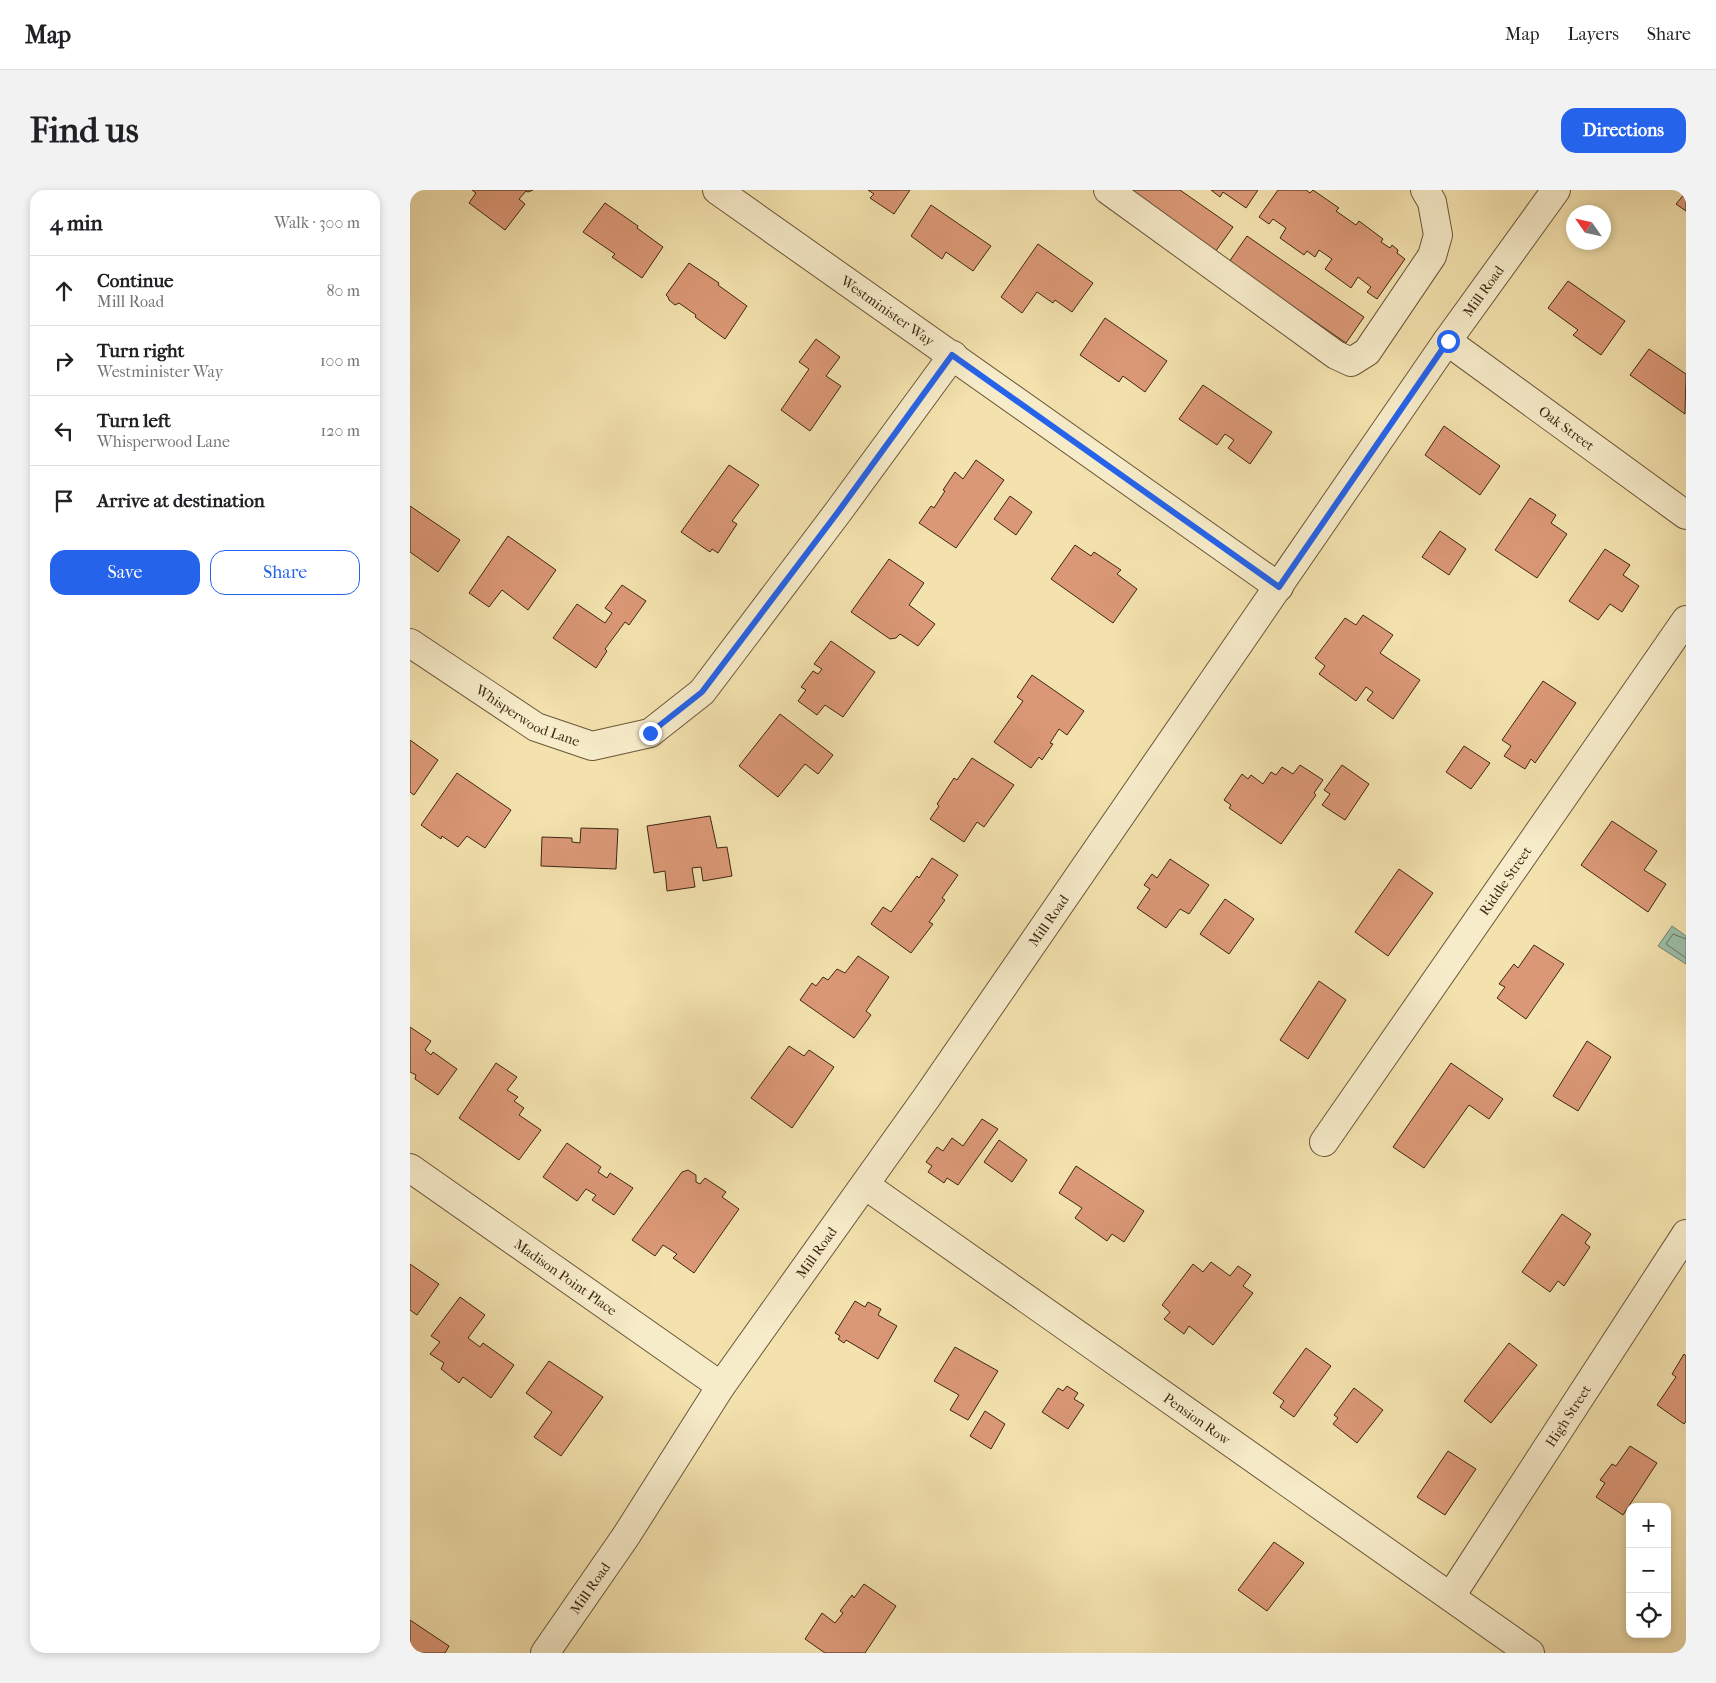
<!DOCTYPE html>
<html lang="en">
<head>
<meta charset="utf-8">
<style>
	:root { --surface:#fff; --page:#f2f2f2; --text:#202124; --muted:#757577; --line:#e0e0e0; --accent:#2563eb }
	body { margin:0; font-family:"IM FELL French Canon",serif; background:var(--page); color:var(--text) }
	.controls { position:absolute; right:15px; bottom:15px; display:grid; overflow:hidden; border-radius:10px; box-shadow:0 2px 8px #0003 }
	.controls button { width:45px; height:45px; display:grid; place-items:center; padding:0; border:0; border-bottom:1px solid var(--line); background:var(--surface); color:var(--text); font:25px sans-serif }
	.compass { position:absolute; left:1156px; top:15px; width:45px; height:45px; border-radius:50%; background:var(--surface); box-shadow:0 2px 8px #0003; rotate:304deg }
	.stop { position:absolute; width:15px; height:15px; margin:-11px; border:4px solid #2563eb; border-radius:50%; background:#fff }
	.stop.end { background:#2563eb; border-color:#fff; box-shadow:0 1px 5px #0008 }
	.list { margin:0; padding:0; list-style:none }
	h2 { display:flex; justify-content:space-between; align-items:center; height:65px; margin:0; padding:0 20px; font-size:21px }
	h2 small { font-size:16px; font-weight:400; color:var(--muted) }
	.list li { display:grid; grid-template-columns:32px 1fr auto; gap:15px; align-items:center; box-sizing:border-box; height:70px; padding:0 20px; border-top:1px solid var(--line) }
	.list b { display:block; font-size:19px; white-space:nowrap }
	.list p { margin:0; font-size:16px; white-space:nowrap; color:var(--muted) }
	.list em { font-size:16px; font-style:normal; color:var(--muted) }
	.actions { display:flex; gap:10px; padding:15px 20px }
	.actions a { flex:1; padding:11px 0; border:1px solid var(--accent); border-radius:15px; text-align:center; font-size:18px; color:var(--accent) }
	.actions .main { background:var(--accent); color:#fff }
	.icon { flex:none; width:28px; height:28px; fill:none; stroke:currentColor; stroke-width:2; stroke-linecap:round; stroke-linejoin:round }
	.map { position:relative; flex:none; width:1276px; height:1463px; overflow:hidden; border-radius:15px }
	header { display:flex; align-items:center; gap:30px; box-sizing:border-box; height:70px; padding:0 25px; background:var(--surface); border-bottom:1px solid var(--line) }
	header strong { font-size:24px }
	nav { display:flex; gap:28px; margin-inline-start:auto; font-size:18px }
	.intro { display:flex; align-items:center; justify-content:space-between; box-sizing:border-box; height:120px; padding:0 30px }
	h1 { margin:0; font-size:35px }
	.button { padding:12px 22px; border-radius:15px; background:var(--accent); color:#fff; font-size:18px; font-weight:700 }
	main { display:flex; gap:30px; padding:0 30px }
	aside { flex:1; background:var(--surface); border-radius:15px; box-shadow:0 2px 8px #0003 }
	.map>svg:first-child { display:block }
	.water { fill:#9bbeaa; stroke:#76826e }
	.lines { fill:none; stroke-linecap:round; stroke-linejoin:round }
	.shore { stroke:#6d725f; stroke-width:1 }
	.building { fill:#db9876; stroke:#3f2714 }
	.minor-casing { stroke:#6c563a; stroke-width:30 }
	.minor { stroke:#f7ecca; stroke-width:28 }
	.route { stroke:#2563eb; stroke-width:6 }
	.labels { text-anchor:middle; stroke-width:4.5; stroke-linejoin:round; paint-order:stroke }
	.street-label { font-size:14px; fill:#3f2714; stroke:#f7ecca }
</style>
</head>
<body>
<header>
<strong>Map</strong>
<nav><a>Map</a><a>Layers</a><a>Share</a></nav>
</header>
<div class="intro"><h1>Find us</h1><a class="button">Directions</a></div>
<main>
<aside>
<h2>4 min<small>Walk · 300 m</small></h2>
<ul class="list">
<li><svg class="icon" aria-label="ahead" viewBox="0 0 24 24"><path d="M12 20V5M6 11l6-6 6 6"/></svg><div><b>Continue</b><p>Mill Road</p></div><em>80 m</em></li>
<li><svg class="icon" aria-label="right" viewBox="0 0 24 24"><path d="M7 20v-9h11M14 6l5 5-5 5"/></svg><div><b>Turn right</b><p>Westminister Way</p></div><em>100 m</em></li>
<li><svg class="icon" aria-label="left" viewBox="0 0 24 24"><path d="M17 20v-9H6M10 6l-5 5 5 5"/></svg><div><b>Turn left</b><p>Whisperwood Lane</p></div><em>120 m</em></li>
<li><svg class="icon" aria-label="arrive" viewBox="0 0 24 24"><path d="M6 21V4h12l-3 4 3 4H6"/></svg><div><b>Arrive at destination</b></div></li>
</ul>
<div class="actions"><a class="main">Save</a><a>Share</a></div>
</aside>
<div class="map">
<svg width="1276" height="1463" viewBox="0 0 1276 1463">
	<rect width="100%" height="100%" fill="#f3e2ae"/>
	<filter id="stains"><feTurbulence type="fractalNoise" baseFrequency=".004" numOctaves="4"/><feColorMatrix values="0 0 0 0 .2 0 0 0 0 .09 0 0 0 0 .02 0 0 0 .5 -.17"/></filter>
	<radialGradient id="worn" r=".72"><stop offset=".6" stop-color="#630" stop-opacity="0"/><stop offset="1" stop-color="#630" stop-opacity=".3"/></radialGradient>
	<path class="water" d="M1262,736l14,10v28l-28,-18z"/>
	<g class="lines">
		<path class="shore" d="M1276,749l-13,-5 -7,10 20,14"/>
	</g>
	<path class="building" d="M62,0h61l-5,2 -2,-1 -7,8 6,5 -20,26 -36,-27 7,-10z
		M458,0h42l-16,24 -24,-16 4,-4z
		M715,0h55l53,37 -18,25z
		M801,0h47l-12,18 -23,-16 -3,5z
		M868,0h28l4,3 3,-3 26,18 -3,3 20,14 3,-4 24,18 -2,3 9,6 2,-3 6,5 -1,3 8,6 -28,40 -10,-7 4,-5 -13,-10 -7,11 -26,-19 7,-10 -13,-9 -4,7 -8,-6 -3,4 -24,-17 6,-10 -13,-9 -4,5 -10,-7z
		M1276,2v19l-10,-7z
		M195,13l33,23 -1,2 26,19 -21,31 -30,-21 3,-3 -32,-22z
		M521,15l60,41 -18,25 -27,-19 -4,7 -31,-23z
		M837,46l117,81 -18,26 -117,-81z
		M628,54l55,39 -21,29 -17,-12 -2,3 -16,-11 -15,21 -21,-16z
		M279,73l30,20 -1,2 29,21 -22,33 -30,-22 1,-2 -17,-12 -4,2 -6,-5 -1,-3 -2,-2z
		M1158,91l57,40 -24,34 -28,-20 5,-5 -30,-22z
		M695,128l62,43 -22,31 -22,-16 -4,6 -39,-27z
		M406,149l24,18 -14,19 15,10 -31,45 -29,-21 28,-41 -10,-7z
		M1239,159l37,25 -1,40 -55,-39z
		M793,195l69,47 -22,32 -22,-16 6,-8 -9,-6 -8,11 -38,-26z
		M1034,236l56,40 -20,29 -55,-40z
		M566,270l28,20 -48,68 -37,-25 12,-17 3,2 11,-17 -2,-1 12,-18 8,7z
		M319,275l30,20 -27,36 5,3 -19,29 -6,-4 -2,3 -29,-20z
		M600,306l22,16 -16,23 -22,-16z
		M1120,308l26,17 -5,8 16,11 -30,44 -42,-28z
		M0,316l50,34 -22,32 -28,-20z
		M1030,341l26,18 -17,26 -27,-18z
		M98,346l48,34 -28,40 -26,-20 -13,17 -20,-14z
		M665,355l16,11 3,-4 27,18 -4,4 20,15 -24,34 -62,-44z
		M1195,359l25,16 -7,10 16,11 -17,26 -12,-8 -12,16 -29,-19z
		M479,369l35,24 -15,22 26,19 -17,22 -18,-12 -4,4 -6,1 -39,-27z
		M212,395l24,16 -17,24 -4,-3 -20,27 2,2 -11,17 -43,-30 24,-34 28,19 7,-10 -7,-5z
		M953,425l30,20 -13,18 40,27 -27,39 -26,-19 6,-8 -7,-5 -10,14 -37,-27 6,-8 -10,-8 30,-40 11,7z
		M421,451l44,31 -32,45 -18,-12 -8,10 -19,-14 8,-11 -5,-3 12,-16 5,3 4,-5 -8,-5z
		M622,485l52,36 -17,24 -8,-6 -9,14 3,1 -11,16 -3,-3 -8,11 -37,-26 29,-41 -6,-4z
		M1133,491l33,22 -41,60 -4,-4 -6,10 -21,-13 7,-10 -9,-6z
		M370,524l53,41 -15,19 -13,-10 -27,33 -39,-31z
		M0,550l28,20 -24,35 -4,-3z
		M1054,556l26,17 -19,26 -25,-17z
		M562,568l42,27 -30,42 -7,-5 -13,20 -34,-23 9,-13 -2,-2 17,-26 3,2z
		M890,575l23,15 -9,13 2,2 -35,49 -52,-36 2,-3 -7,-5 18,-26 6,5 3,-4 12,9 8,-12 5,3 6,-8 11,7z
		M932,575l27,19 -24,36 -23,-15 8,-11 -6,-4z
		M47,583l54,37 -26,38 -18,-12 -9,11 -16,-11 -1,3 -20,-14z
		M300,626l7,32 10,-1 5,29 -29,5 -2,-14 -9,1 3,19 -28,4 -2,-20 -11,2 -7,-47z
		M1202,631l45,30 -13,19 22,14 -18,28 -67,-47z
		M171,638l37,1 -2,40 -75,-3 1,-29 30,1v4l8,1z
		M522,668l26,17 -16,23 3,2 -16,22 4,2 -22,29 -40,-29 12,-17 8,5 26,-36 2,2z
		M760,669l39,26 -20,29 -9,-5 -14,19 -29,-20 13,-19 -6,-4 8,-11 5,4z
		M989,679l34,24 -45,63 -33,-24z
		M815,709l29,20 -25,35 -29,-20z
		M1124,755l30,19 -38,55 -29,-21 8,-11 -6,-3 15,-20 4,4z
		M448,766l31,21 -23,34 5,4 -17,23 -54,-38 12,-17 4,3 7,-9 5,3 9,-11 8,4z
		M909,791l27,19 -38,59 -28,-19z
		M0,837l21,14 -6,9 6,5 2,-3 24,17 -19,26 -23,-16 1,-4 -6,-3z
		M1177,851l24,16 -33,54 -25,-15z
		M379,856l15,10 5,-6 25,17 -42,61 -41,-30z
		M86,873l21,14 -10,13 11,7 -4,4 10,7 -5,7 22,15 -22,30 -60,-42z
		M1041,873l52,36 -14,20 -20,-14 -45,63 -31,-21z
		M572,929l16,10 -40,56 -11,-7 -3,5 -16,-11 4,-6 -6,-4 11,-15 6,4 9,-13 11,8z
		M589,950l28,20 -15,22 -28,-20z
		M157,953l34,24 -3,5 9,6 3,-5 23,15 -19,27 -22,-15 4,-5 -10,-6 -9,12 -34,-24z
		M666,976l68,45 -20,31 -12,-8 -5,7 -32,-23 7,-10 -23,-15z
		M278,980l8,5v7l4,2 5,-6 21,14 -4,5 17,12 -45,64 -21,-15 4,-4 -14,-9 -8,11 -23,-16 50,-68z
		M1152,1024l29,20 -6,9 5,4 -26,39 -6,-5 -8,11 -28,-20z
		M801,1072l19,14 8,-10 13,9 -8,11 10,7 -40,52 -24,-19 -5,8 -20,-15 6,-7 -8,-7 31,-41 10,8z
		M0,1074l29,20 -22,31 -7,-5z
		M50,1107l25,18 -17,23 12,9 3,-4 31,22 -23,33 -28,-21 -4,6 -18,-14 3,-6 -14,-9 10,-12 -9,-6z
		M445,1111l10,6 3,-5 13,7 -3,6 19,11 -19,33 -32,-19 -2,3 -6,-4 2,-3 -5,-3z
		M1099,1153l28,22 -46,58 -27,-22z
		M545,1157l43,24 -30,49 -18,-10 9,-15 -25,-14z
		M896,1158l25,18 -37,51 -14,-10 4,-6 -11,-8z
		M1274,1164l2,2v65l-2,3 -27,-19 19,-28 -4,-3z
		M139,1171l54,36 -42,59 -27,-19 18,-25 -26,-19z
		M657,1196l11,7 -4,6 10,6 -16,24 -26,-17 16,-24 5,3z
		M944,1198l29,22 -26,33 -24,-19 5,-6 -4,-3z
		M575,1221l20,13 -14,25 -21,-13z
		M1220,1256l27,17 -34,52 -27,-18 9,-14 -5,-3 12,-16 4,2z
		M1038,1261l28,18 -31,46 -28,-18z
		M864,1352l30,21 -37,48 -29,-21z
		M454,1394l32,22 -31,47h-40l-20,-14 17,-26 13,10 8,-10 -3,-2 12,-16 2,3z
		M0,1430l39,26 -4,7h-35z"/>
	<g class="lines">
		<g class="minor-casing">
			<g id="minor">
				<path id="s1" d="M307,0l562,397"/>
				<path d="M698,0l228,165 15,7 16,-10 65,-96 6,-21 -6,-33 -7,-12"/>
				<path id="s2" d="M1037,151l239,174"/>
				<path id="s3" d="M0,453l126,84 56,19 58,-13 52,-41 136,-180 115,-157"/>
				<path id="s4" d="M914,952l362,-522"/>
				<path id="s5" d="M0,978l311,218"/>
				<path id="s6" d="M455,995l665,468"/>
				<path id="s7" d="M1041,1406l235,-362"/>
				<path id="s8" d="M135,1463l81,-117 95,-150 206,-289 520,-756 109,-151"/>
			</g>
		</g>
		<use href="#minor" class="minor"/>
	</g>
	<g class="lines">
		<path class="route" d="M240,543l52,-41 136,-180 114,-157 327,232 169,-246"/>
	</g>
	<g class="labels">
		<g class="street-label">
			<text dy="5" stroke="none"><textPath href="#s8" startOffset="1654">Mill Road</textPath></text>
			<text dy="5" stroke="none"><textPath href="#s1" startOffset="209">Westminister Way</textPath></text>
			<text dy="5" stroke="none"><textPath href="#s2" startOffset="148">Oak Street</textPath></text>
			<text dy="5" stroke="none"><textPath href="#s3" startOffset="139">Whisperwood Lane</textPath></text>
			<text dy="5" stroke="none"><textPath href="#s4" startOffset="318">Riddle Street</textPath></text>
			<text dy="5" stroke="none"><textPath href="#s8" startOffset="889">Mill Road</textPath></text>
			<text dy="5" stroke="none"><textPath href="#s8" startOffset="484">Mill Road</textPath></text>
			<text dy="5" stroke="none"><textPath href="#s5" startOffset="190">Madison Point Place</textPath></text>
			<text dy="5" stroke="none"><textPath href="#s7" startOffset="215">High Street</textPath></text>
			<text dy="5" stroke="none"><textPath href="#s6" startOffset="406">Pension Row</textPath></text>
			<text dy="5" stroke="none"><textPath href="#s8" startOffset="79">Mill Road</textPath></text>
		</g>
	</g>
	<rect width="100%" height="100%" filter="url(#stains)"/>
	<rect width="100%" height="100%" fill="url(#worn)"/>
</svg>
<div class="controls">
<button>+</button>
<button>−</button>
<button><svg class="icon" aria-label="locate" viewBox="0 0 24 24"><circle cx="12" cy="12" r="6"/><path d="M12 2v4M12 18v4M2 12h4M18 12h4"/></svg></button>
</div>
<svg class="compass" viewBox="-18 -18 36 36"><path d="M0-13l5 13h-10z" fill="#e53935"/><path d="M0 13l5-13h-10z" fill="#757577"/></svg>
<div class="stop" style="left:1038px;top:151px"></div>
<div class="stop end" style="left:240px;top:543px"></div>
</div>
</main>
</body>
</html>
